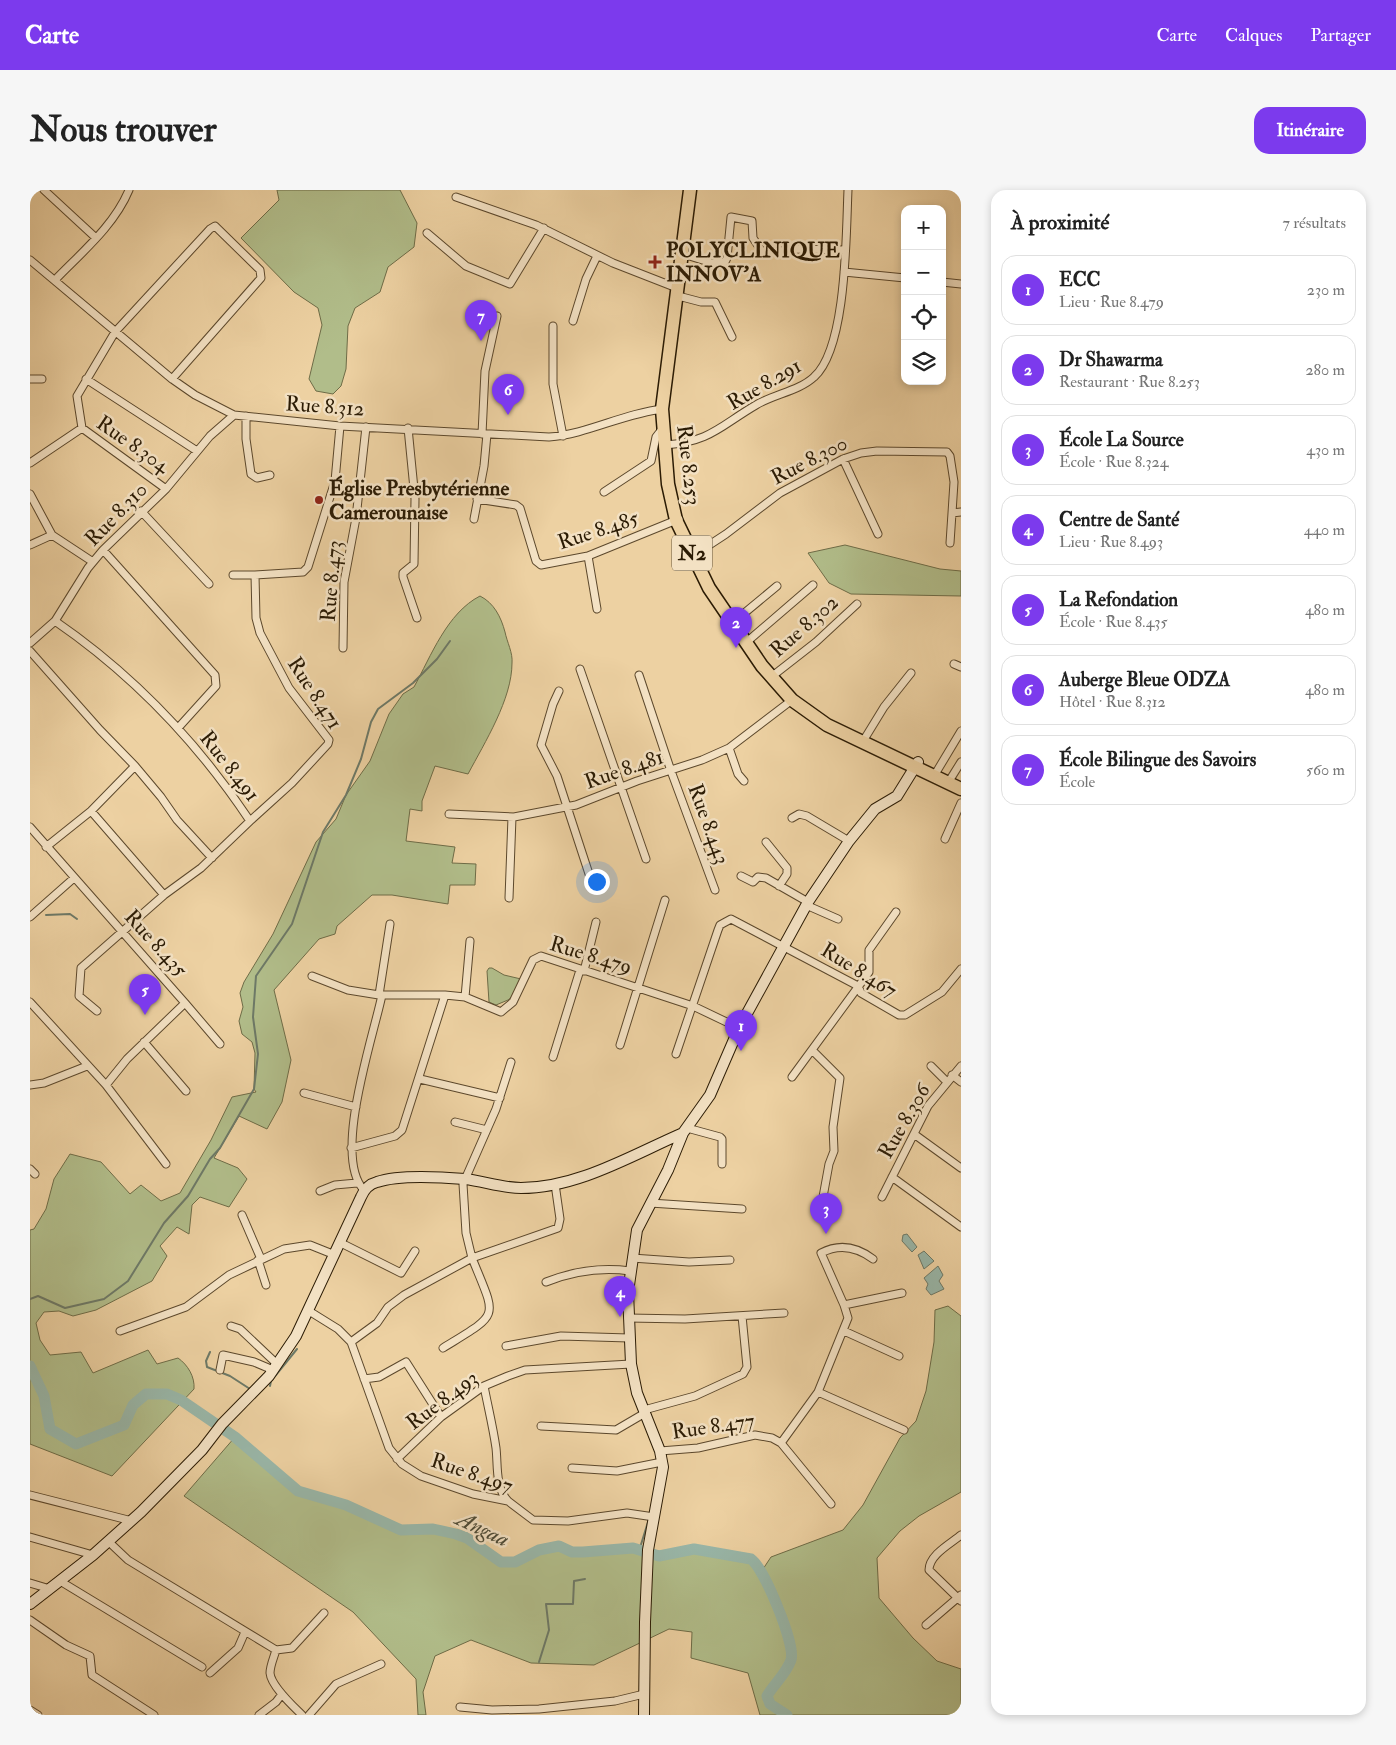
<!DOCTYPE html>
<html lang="fr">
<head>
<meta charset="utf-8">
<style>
	:root { --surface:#fff; --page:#f6f6f6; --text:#222; --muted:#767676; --line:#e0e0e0; --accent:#7c3aed }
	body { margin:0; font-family:"IM FELL Double Pica",serif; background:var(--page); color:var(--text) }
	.controls { position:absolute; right:15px; top:15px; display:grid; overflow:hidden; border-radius:10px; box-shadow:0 2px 8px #0003 }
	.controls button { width:45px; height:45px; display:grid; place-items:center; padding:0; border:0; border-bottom:1px solid var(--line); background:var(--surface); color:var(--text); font:25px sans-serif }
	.you { position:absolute; left:566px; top:691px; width:18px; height:18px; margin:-12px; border:4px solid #fff; border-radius:50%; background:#1a73e8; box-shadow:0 0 0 8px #1a73e833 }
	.badge { display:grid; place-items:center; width:32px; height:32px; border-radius:50%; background:var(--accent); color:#fff; font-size:16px; font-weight:700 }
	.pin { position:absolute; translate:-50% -41px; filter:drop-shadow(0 1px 2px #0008) }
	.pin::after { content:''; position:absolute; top:26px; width:18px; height:15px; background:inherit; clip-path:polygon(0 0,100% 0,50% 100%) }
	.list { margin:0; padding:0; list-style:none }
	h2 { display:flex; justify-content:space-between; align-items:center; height:65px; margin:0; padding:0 20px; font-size:21px }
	h2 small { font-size:16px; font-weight:400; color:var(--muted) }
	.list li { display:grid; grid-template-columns:32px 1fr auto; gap:15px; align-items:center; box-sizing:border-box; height:70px; margin:0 10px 10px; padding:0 10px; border:1px solid var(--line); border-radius:15px }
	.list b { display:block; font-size:19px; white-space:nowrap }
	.list p { margin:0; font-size:16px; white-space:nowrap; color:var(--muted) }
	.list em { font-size:16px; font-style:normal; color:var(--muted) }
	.icon { flex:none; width:28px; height:28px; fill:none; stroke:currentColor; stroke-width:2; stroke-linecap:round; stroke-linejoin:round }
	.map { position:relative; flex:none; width:931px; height:1525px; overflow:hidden; border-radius:15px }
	header { display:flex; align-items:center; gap:30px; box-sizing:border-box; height:70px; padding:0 25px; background:var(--accent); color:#fff }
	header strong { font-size:24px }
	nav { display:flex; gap:28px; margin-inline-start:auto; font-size:18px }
	.intro { display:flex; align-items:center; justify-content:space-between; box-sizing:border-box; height:120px; padding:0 30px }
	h1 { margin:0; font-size:35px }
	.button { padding:12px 22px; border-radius:15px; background:var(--accent); color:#fff; font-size:18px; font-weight:700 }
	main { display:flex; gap:30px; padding:0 30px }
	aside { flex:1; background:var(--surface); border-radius:15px; box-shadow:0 2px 8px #0003 }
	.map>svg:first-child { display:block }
	.green { fill:#b1bd8a; stroke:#6e6c47 }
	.water { fill:#99b7a9; stroke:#6d7967 }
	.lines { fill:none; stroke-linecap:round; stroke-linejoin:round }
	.stream { stroke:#6d7967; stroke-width:2 }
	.river { stroke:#99b7a9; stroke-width:11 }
	.street-casing { stroke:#5c482c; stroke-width:9 }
	.secondary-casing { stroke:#2b1b04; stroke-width:12 }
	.highway-casing { stroke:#2b1b04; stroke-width:15 }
	.street { stroke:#f3e1c3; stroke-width:7 }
	.secondary { stroke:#f3e1c3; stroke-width:10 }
	.highway { stroke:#edd1a2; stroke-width:12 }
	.poi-dot { fill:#8f2418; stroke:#f3e1c3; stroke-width:2 }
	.labels { text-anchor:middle; stroke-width:5; stroke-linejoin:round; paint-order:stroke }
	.shield { fill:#f3e1c3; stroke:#67563d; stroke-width:1 }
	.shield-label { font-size:20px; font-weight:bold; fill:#2b1b04 }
	.poi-label { font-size:21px; font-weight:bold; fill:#2b1b04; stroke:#f3e1c3; text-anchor:start }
	.street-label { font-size:21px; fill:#2b1b04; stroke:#f3e1c3 }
	.water-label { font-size:22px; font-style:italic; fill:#4c4a36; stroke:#f3e1c3 }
</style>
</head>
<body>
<header>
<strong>Carte</strong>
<nav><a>Carte</a><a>Calques</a><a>Partager</a></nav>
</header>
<div class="intro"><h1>Nous trouver</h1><a class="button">Itinéraire</a></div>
<main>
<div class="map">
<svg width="931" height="1525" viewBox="0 0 931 1525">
	<rect width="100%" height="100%" fill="#edd1a2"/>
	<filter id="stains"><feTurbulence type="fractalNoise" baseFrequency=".004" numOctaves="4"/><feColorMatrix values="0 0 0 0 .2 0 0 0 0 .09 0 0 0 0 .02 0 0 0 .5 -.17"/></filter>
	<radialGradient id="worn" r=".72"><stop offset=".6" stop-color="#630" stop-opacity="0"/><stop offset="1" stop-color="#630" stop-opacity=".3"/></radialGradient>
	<path class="green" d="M247,0h123l17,33 -3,24 -26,20 -8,25 -25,16 -7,18 -2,43 -5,17 -8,8 -17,-3 -7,-12 13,-54 -4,-17 -24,-16 -53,-54 38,-38z
		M815,355l95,24 21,2v25l-110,-2 -22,-11 -21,-30z
		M450,406c14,7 21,21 25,36 2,10 8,21 7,31 0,36 -27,79 -44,111l-33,-8 -13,35v10l-12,-2 -4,32 49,6 -3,16 24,1 -1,21h-25l-2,19 -56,-9h-20l-35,31 -2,8 -16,5 -45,51 17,70 -9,42 -15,27 -28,-13 -25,42 24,10 9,11 -18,28 -29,-10 -8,8 -3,29 -12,-7 -17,19 7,10 -15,25 -56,29 -23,6 -14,-5 -15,1 -8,11 4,17 10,15 31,-3 12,21 55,-23 9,14 21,-6c10,7 17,19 16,31l-82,87 -82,-32v-214l4,-1 12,-20 8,-30 16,-25 31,8 29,32 11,-9 20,16 19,-8 31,-53 21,-43 24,-5 -2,-3 1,-36 -3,-11 -10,-8 -3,-13 4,-14 -3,-14 4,-11 29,-48 43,-92 20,-23 10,-24 24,-34 19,-47 14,-20 11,-7c17,-31 33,-74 66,-91z
		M459,778h3l12,7 17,4 -8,17 -5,4 -12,5 -7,-3 -2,-31z
		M918,1116l13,10v176l-42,24 -19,15 -23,27 2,40 34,40 24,23 24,8v46h-201l-12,-42 -57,-15 1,-26 -23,-3 -75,36 -63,-2 -60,-23 -36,16 -12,36 3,23h-8l-2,-36 -63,-67 -169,-116 51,-59 63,54 48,14 55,25 32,-1 23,5 11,4 34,24h14l24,-12 20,-4 13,6h11l50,-4 26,8 35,-7 57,10 10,13 10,-15 72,-27 20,-25 37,-67 16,-17 10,-30 8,-49 1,-32z"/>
	<path class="water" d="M877,1044l10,13 -5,5 -10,-11 1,-6z
		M894,1061l10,10 -10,8 -6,-14z
		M908,1076l5,9 -4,6 5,8 -13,6 -5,-6 2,-5 -4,-6z"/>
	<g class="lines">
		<path class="stream" d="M16,725l24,-1 7,5
			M0,1109l8,-3 27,12 39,-9 24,-18 36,-58 24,-27 22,-37 10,-11 34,-59 4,-35 -5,-37 3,-41 36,-52 31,-92 23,-37 15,-36 10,-37 7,-13 35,-26 24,-24 13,-18
			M180,1162l-4,9 1,6 23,9 20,13
			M240,1196l1,-5 26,-32
			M609,1361l9,-29
			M509,1472l10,-32 -3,-26h27l1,-23 11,-2"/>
		<path class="river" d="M0,1176l14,30 6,33 26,15 48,-19 9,-20 13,-11h21l14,6 54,37 63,54 48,14 55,25 32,-1 23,5 11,4 34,24h14l24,-12 20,-4 13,6h11l50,-4 26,8 35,-7 57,10c13,9 45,86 40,101 -5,14 -17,24 -24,36l3,8 17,11"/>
		<g class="street-casing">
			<path id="street" d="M14,0l52,48
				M426,7l80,28 77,38 64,25
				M397,43l39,33 44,18 34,-56
				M653,64l29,9 13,-1 2,-4 4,-41 21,4 1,17 10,15 34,-4 48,1
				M0,70l142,119 23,16 39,20 106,11 209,11c39,-3 75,-24 115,-28
				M814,82l61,6
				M25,90c26,-27 59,-54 74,-90
				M912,92l19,2
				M652,107l19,5h14l17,35
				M543,131l13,-42 11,-23
				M523,136v58l10,52
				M0,189h12
				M56,189l111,72
				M216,226v23l5,35 6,4 13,-3
				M52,238l-5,-32 38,-64 95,-103 5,-3 45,44 1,8 -89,101
				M378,238l7,71 -1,65 -11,9v4l14,41
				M452,244l3,-63 12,-55
				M635,255c45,-3 55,-19 91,-40 18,-11 43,-14 58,-28 33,-29 32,-144 34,-187
				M813,269l35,75
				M0,273l52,-35 84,61
				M574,302l47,-31 5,-24 7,-9
				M0,304l22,41 41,27
				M447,309l39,6 4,3 16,53 5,4 47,-9 91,-37
				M111,321l68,73
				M444,329l10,-53 3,-32
				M920,353l2,-30
				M0,355l22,-10
				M73,360l112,125 1,11 -38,42
				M664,365l32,-21 54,-41 63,-34 18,-6 16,-2 70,1 3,4 4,26 -2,31 9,-1
				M558,366l9,53
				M203,385h22
				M706,430l41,-34
				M25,431c77,53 143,122 195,200l-49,47 -37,27 -83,73 -2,28 18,15
				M719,450l64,-55
				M0,453l25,-22 33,-53 15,-18 63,-61 44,-53 24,-21
				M313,458l1,-66 12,-64 10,-91
				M0,461l70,79 35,36 26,31 16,23 35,38
				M924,474l7,3
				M550,479l66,190
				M745,484l41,-32 41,-38
				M609,485l32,96 44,119
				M529,501l-6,13 -12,41 16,31 33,101
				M835,548l19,-31 27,-34
				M699,558l9,26 6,7
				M907,581l24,-40
				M921,588l10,-16
				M61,621l73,84
				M419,624l65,3 62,-12 61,-24 65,-21 27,-12 63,-48
				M762,628l7,-4 8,2 42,25
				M220,631l42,-38 36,-39 1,-4 -40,-52 -29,-55 -4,-15 -1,-43 48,-3 5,-5 27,-86 5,-55
				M0,637l155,176 -58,56 -21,26 -76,-83
				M915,649l16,-36
				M736,652l21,26v6l-8,12
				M16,657l45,-36 44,-45
				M711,686l12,6 5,-5 8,1 42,24
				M479,708l3,-81
				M776,715l32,14
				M0,727l44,-39
				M554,781l12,-49
				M282,786l36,14 31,5h66l20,2 36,15 12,-10 20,-42 8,-4 152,50 46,22
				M349,805l11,-71
				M435,807l5,-56
				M155,813l35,41
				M114,852l42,49
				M590,855l45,-145
				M783,861l27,27 -7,49 1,24 -5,13 -8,44
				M646,864l42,-124 2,-5 11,-6 127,67 3,7 38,22h6l37,-23 19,-23
				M523,867l27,-87
				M481,872l-15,47 -33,75 3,49 6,25 86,-30 2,-9 -5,-35
				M901,876l16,16
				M922,885l9,7
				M762,887l77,-105v-22l27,-38
				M390,889l80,19
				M0,895l14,-2 43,-17
				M76,895l60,79
				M274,903l52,14
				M425,932l32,8
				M657,938l33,9 2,2v25
				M884,944l47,34
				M321,958l44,-12 7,-6 43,-135
				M0,979l5,5
				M862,987l69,50
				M334,1000c-32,-33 9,-152 18,-195
				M290,1001l15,-6 22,-2
				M852,1007l46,-91 33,-40
				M620,1013l92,6
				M212,1025l19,44
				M311,1053l60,30 14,-22
				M602,1068l57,4 41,-2
				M228,1070l8,25
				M516,1092c28,-11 54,-15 84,-11
				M814,1115l58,-12
				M279,1121l29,18 13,13 38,106 13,16 19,12 52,18 35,7 25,19 35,1 59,-8 27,4
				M598,1128l57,1 99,-6
				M201,1136l9,3 37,35
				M90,1141l66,-24 43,-32 55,-26 26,-4 25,10
				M814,1141l55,25
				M321,1152l26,-19 11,-16 16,-12 68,-37c25,62 29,54 -29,90
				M476,1156l55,-10 68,2
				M190,1180l3,-15 31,7 19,8
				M334,1189l15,-2 27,-15 35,55
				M454,1196c4,21 9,41 12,62 2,17 -1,40 12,53
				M788,1202l86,38
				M614,1220l51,-14 48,-22 4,-7 -5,-51
				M511,1236l75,4 29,-17
				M751,1253l37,-51 30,-74 -4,-13 -23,-52c19,-10 36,-6 52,6
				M630,1261l38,-3 57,-13 17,3 9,5 50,61
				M367,1269l44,-42 43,-31 24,-10 17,-6 106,-6
				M542,1278l45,3 45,-9
				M0,1305l102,26
				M931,1345c-11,9 -32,20 -32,35l32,31
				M0,1347l63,18
				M79,1352l19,18 148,90 16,-2 32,-35
				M30,1391l142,86
				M0,1393l20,6
				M0,1430l36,25 24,11 2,19 62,40
				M896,1435l35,-30
				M246,1460c-2,7 -6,16 -6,23 1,13 23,33 32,42
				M180,1483l28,-25 7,-16
				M430,1517l32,3 47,-1 76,-8 29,-7
				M0,1520l8,5
				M229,1525l17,-13 6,-8
				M279,1525l27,-31 45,-20"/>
		</g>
		<g class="secondary-casing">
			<path id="secondary" d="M0,1414l63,-49 48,-43 61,-62 20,-26 47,-48 27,-40 65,-139c3,-7 8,-13 16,-15 23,-8 64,-5 88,-3 18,2 37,9 56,9 57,0 111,-33 162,-55
				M614,1525l1,-93 3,-72 15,-83 -3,-16 -23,-58 -6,-29 -3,-72 9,-62 31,-60 15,-37 27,-38 29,-67 69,-126 41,-61 26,-32 22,-13 21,-34"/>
		</g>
		<g class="highway-casing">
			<path id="highway" d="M660,0l-28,219 6,75 8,36 33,68 53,78 30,34 35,25 134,64"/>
		</g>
		<use href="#street" class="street"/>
		<use href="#secondary" class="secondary"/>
		<use href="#highway" class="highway"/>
	</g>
	<g class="poi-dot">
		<path d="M622.5 64.5h5v5h5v5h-5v5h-5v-5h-5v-5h5z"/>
		<circle cx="289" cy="310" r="5"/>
	</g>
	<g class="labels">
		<rect class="shield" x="642" y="345.5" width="40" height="35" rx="4"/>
		<g class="shield-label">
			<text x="662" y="370">N2</text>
		</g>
		<g class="poi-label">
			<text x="636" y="67">POLYCLINIQUE<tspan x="636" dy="24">INNOV'A</tspan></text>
			<text x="299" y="305">Église Presbytérienne<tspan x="299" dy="24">Camerounaise</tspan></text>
		</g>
		<g class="street-label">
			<text transform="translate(734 194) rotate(-30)" y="7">Rue 8.291</text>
			<text transform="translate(295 216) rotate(4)" y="7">Rue 8.312</text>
			<text transform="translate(103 254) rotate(35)" y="7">Rue 8.304</text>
			<text transform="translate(779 270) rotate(-27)" y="7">Rue 8.300</text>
			<text transform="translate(659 275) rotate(83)" y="7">Rue 8.253</text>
			<text transform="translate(86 324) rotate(-46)" y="7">Rue 8.310</text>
			<text transform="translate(568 340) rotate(-18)" y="7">Rue 8.485</text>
			<text transform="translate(301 391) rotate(-85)" y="7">Rue 8.473</text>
			<text transform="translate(774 436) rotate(-41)" y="7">Rue 8.302</text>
			<text transform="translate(285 503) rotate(57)" y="7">Rue 8.471</text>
			<text transform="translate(200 576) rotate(52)" y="7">Rue 8.491</text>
			<text transform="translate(594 579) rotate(-19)" y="7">Rue 8.481</text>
			<text transform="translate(679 634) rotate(70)" y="7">Rue 8.443</text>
			<text transform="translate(126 753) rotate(48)" y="7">Rue 8.435</text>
			<text transform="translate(561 765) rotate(17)" y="7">Rue 8.479</text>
			<text transform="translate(829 780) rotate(32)" y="7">Rue 8.467</text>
			<text transform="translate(874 931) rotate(-60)" y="7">Rue 8.306</text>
			<text transform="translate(412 1210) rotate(-37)" y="7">Rue 8.493</text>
			<text transform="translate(683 1236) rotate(-8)" y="7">Rue 8.477</text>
			<text transform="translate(442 1283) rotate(19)" y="7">Rue 8.497</text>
		</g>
		<g class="water-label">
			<text transform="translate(453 1338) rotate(25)" y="8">Angaa</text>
		</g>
	</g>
	<rect width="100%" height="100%" filter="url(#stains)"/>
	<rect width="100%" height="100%" fill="url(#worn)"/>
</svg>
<div class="controls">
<button>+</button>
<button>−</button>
<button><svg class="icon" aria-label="locate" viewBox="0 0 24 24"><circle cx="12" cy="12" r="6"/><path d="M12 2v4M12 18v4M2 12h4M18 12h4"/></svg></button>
<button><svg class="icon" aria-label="layers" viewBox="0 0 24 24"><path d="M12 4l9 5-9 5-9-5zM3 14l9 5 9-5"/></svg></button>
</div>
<div class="you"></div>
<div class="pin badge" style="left:711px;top:861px">1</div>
<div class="pin badge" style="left:706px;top:458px">2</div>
<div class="pin badge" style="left:796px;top:1044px">3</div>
<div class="pin badge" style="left:590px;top:1127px">4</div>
<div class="pin badge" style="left:115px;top:825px">5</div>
<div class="pin badge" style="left:478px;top:225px">6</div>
<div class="pin badge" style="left:451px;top:151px">7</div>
</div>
<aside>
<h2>À proximité<small>7 résultats</small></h2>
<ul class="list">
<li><span class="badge">1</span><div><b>ECC</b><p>Lieu · Rue 8.479</p></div><em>230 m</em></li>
<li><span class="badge">2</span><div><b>Dr Shawarma</b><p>Restaurant · Rue 8.253</p></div><em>280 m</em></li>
<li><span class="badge">3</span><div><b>École La Source</b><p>École · Rue 8.324</p></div><em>430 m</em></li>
<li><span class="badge">4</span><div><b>Centre de Santé</b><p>Lieu · Rue 8.493</p></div><em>440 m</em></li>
<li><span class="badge">5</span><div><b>La Refondation</b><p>École · Rue 8.435</p></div><em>480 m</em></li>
<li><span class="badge">6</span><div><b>Auberge Bleue ODZA</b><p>Hôtel · Rue 8.312</p></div><em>480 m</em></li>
<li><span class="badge">7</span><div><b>École Bilingue des Savoirs</b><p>École</p></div><em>560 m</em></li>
</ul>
</aside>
</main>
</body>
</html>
